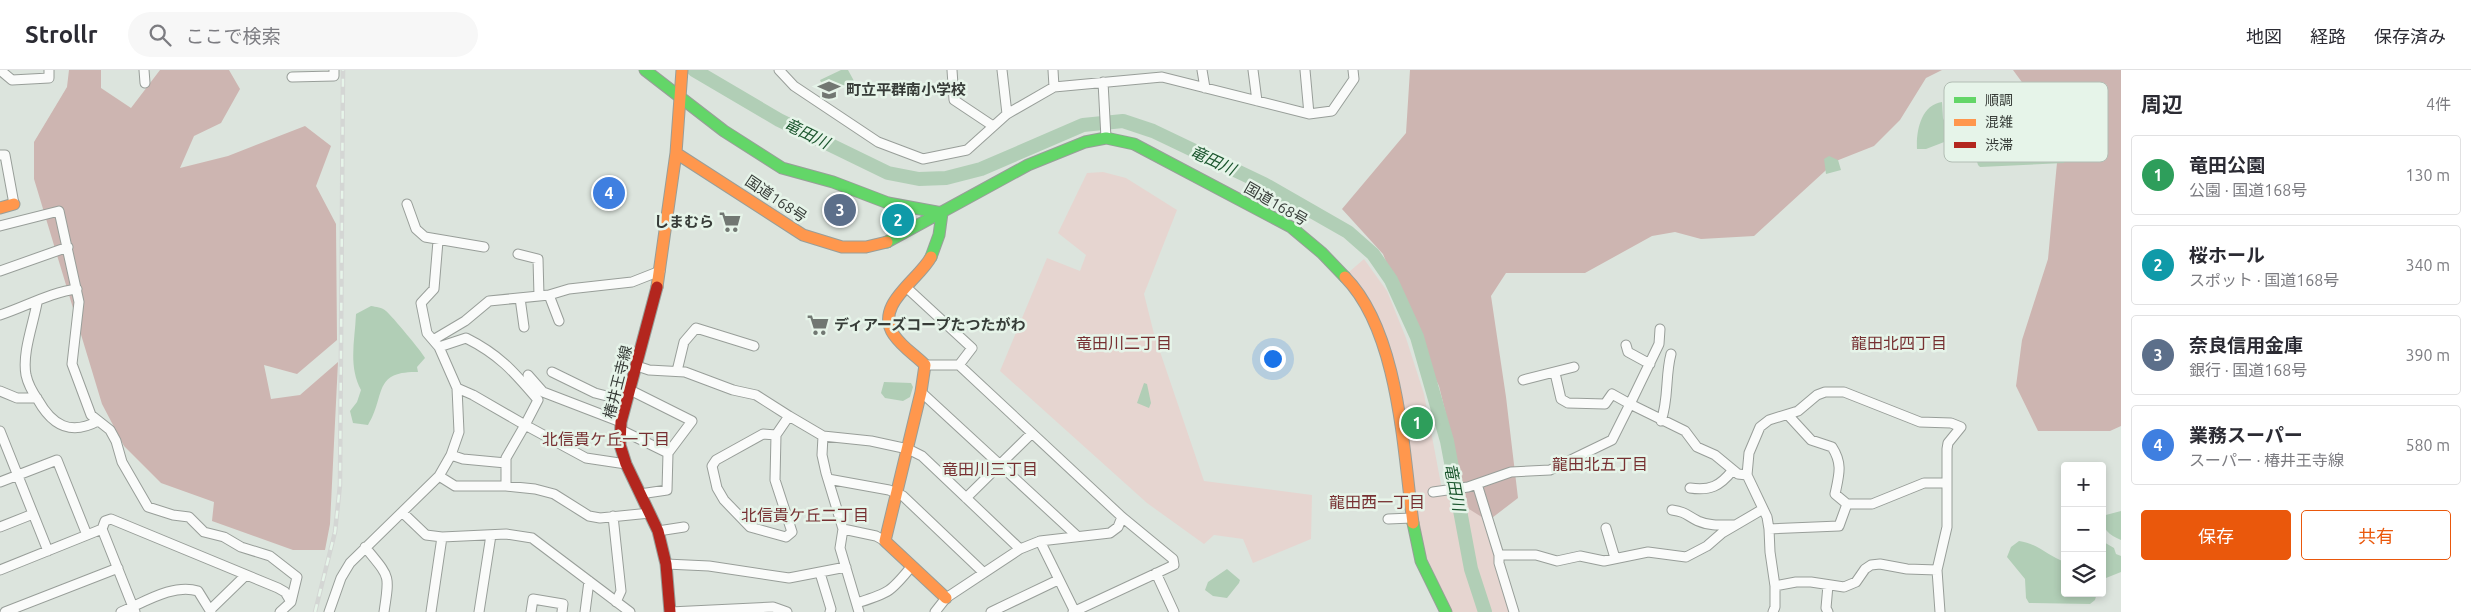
<!DOCTYPE html>
<html lang="ja">
<head>
<meta charset="utf-8">
<style>
	:root { --surface:#fff; --page:#f7f7f7; --text:#2b2b33; --muted:#7c7c81; --line:#e1e1e2; --accent:#ea580c }
	body { margin:0; font-family:Ubuntu,"Noto Sans JP",sans-serif; background:var(--page); color:var(--text) }
	.controls { position:absolute; right:15px; bottom:15px; display:grid; overflow:hidden; border-radius:5px; box-shadow:0 2px 8px #0003 }
	.controls button { width:45px; height:45px; display:grid; place-items:center; padding:0; border:0; border-bottom:1px solid var(--line); background:var(--surface); color:var(--text); font:25px sans-serif }
	.you { position:absolute; left:1272px; top:288px; width:18px; height:18px; margin:-12px; border:4px solid #fff; border-radius:50%; background:#1a73e8; box-shadow:0 0 0 8px #1a73e833 }
	.badge { display:grid; place-items:center; width:32px; height:32px; border-radius:50%; background:var(--accent); color:#fff; font-size:16px; font-weight:700 }
	.pin { position:absolute; translate:-50% -50%; border:2px solid #fff; box-shadow:0 1px 5px #0006 }
	.list { margin:0; padding:0; list-style:none }
	h2 { display:flex; justify-content:space-between; align-items:center; height:65px; margin:0; padding:0 20px; font-size:21px }
	h2 small { font-size:16px; font-weight:400; color:var(--muted) }
	.list li { display:grid; grid-template-columns:32px 1fr auto; gap:15px; align-items:center; box-sizing:border-box; height:80px; margin:0 10px 10px; padding:0 10px; border:1px solid var(--line); border-radius:5px }
	.list b { display:block; font-size:19px; white-space:nowrap }
	.list p { margin:0; font-size:16px; white-space:nowrap; color:var(--muted) }
	.list em { font-size:16px; font-style:normal; color:var(--muted) }
	.actions { display:flex; gap:10px; padding:15px 20px }
	.actions a { flex:1; padding:11px 0; border:1px solid var(--accent); border-radius:5px; text-align:center; font-size:18px; color:var(--accent) }
	.actions .main { background:var(--accent); color:#fff }
	.icon { flex:none; width:28px; height:28px; fill:none; stroke:currentColor; stroke-width:2; stroke-linecap:round; stroke-linejoin:round }
	.map { position:relative; flex:none; width:2121px; height:542px; overflow:hidden }
	header { display:flex; align-items:center; gap:30px; box-sizing:border-box; height:70px; padding:0 25px; background:var(--surface); border-bottom:1px solid var(--line) }
	header strong { font-size:24px }
	nav { display:flex; gap:28px; margin-inline-start:auto; font-size:18px }
	.search { width:350px; height:45px; background:var(--page); display:flex; align-items:center; gap:12px; box-sizing:border-box; padding:0 18px; border-radius:28px; color:var(--muted); font-size:19px }
	main { display:flex }
	aside { flex:1; background:var(--surface) }
	.map>svg:first-child { display:block }
	.green { fill:#e6d5d0 }
	.forest { fill:#cdb5b1 }
	.water { fill:#b1ceb6 }
	.lines { fill:none; stroke-linecap:round; stroke-linejoin:round }
	.river { stroke:#b1ceb6; stroke-width:14 }
	.street-casing { stroke:#989e99; stroke-width:11 }
	.fast-casing { stroke:#989e99; stroke-width:13 }
	.slow-casing { stroke:#989e99; stroke-width:13 }
	.jam-casing { stroke:#989e99; stroke-width:13 }
	.street { stroke:#fafbfa; stroke-width:9 }
	.fast { stroke:#63d668; stroke-width:11 }
	.slow { stroke:#ff974d; stroke-width:11 }
	.jam { stroke:#b3261e; stroke-width:11 }
	.rail-casing { stroke:#d4d6d4; stroke-width:4.5 }
	.rail { stroke:#e6f4e9; stroke-width:2.5; stroke-dasharray:8; stroke-linecap:butt }
	.labels { text-anchor:middle; stroke-width:5; stroke-linejoin:round; paint-order:stroke }
	.poi-label { font-size:15px; font-weight:bold; fill:#373c38; stroke:#e6f4e9; text-anchor:start }
	.street-label { font-size:15px; fill:#373c38; stroke:#e6f4e9 }
	.water-label { font-size:16px; font-style:italic; fill:#1b562e; stroke:#e6f4e9 }
	.neighbourhood-label { font-size:16px; fill:#773032; stroke:#e6f4e9 }
	.key { fill:#e6f4e9; stroke:#b2bdb4; stroke-width:1 }
	.key-label { font-size:14px; fill:#373c38 }
</style>
</head>
<body>
<header>
<strong>Strollr</strong>
<div class="search"><svg class="icon" aria-label="search" viewBox="0 0 24 24"><circle cx="10" cy="10" r="6"/><path d="M15 15l6 6"/></svg>ここで検索</div>
<nav><a>地図</a><a>経路</a><a>保存済み</a></nav>
</header>
<main>
<div class="map">
<svg width="2121" height="542" viewBox="0 0 2121 542">
	<rect width="100%" height="100%" fill="#dce4dd"/>
	<path class="green" d="M1103,102l23,6 51,32 -33,84 10,40 50,147 108,14 -1,44 -58,24 -10,-24 -29,-4 -10,9 -57,-41 -147,-132 47,-113 33,13 6,-16 -28,-22 29,-60z
		M1364,189l23,32 19,47 18,56 19,101 32,-5 16,42 5,30 13,50h-57l-31,-67 -19,-148 -53,-125z"/>
	<path class="forest" d="M69,0h32v18l30,20 29,-38h69l11,19 -19,34 -27,13 -14,32 48,-12 77,-30 26,20 -15,40 20,38 1,116 -40,34 -33,-9 7,34 29,-4 38,-33 -8,162 -5,26h-32l-81,-29 2,-19 -53,-19 -37,-37 -22,-42 -68,-225v-37l33,-55z
		M1410,0h532l-16,8 -26,42 -26,26 -38,15 -82,75 -53,3 -26,-7 -23,4 -67,37h-79l-15,23 15,101 12,101 -30,23 -19,-12 -30,-123 -15,-30 -41,-102 -41,-45 64,-76z
		M2013,0h108v356l-11,5h-72l-22,-45 6,-46 26,-81 10,-107 -20,-48z"/>
	<path class="water" d="M841,0h7l6,11 -28,13 -6,-14z
		M1942,32l1,16 9,21 -26,10h-9c-1,-18 4,-44 25,-47z
		M2044,32c14,6 27,48 20,61l-84,4 -2,-2 -8,-27 5,-2 10,9c23,-4 42,-28 59,-43z
		M1829,86l9,4 3,10 -15,4 -2,-15z
		M371,236c5,1 11,1 15,5 6,5 36,41 39,47l-8,9 1,5c-46,-1 -32,24 -50,53l-15,-2 -3,-12 7,-9 4,-12c-13,-24 -6,-50 -5,-76z
		M884,312l27,1 2,4 -3,10 -7,4 -18,-3 -4,-5z
		M1144,313l3,1 4,19 -2,5 -12,-5z
		M2121,441v29c-12,-5 -19,-11 -19,-24z
		M2019,471c18,2 30,16 46,21v31h32l-2,7 -5,4 -61,-1 -3,-5 -1,-19 -18,-22 4,-10z
		M2102,471l12,7 2,6 5,2v16l-15,6 -4,5z
		M1227,499l13,11 -1,3 -12,15 -14,-2 -8,-6 3,-8z"/>
	<g class="lines">
		<path class="river" d="M694,0l85,50 109,53 31,6 27,-1 35,-9 102,-44 40,-4 30,10 111,53 84,48 25,22 18,26 26,57 30,104 24,128 14,43"/>
		<g class="street-casing">
			<path id="street" d="M0,0l12,10 37,-2v-8
				M144,0l1,13
				M779,0l15,16 84,56 45,17 44,-9 40,-36
				M952,0l2,30 39,26
				M1002,0l5,44 47,-27 108,-10 147,37 23,-3 22,-32 -1,-9
				M1053,0l1,17
				M1202,0l3,18
				M1253,0l4,31
				M1305,0l4,44
				M292,7l42,-1v-6
				M1103,12l3,56
				M0,85h5l9,49
				M407,134l9,25 9,8 59,10
				M0,156l59,-15 20,91 -7,62 19,51 19,15 6,11 6,21 26,45 25,8 16,2 15,15 20,5 17,10 29,9 27,21 -6,25 -11,10
				M518,184l20,5 1,37
				M0,201l68,-24
				M907,218l65,60 -13,17
				M549,225l10,26
				M520,228l4,29
				M37,233c-4,22 -15,50 -11,72 2,9 7,18 12,25 14,25 32,36 60,21
				M0,245c25,-8 51,-23 77,-26
				M433,270l32,-19 24,-20 60,-6 20,-6 63,-7 28,-11
				M1626,275l2,7 22,12
				M439,277l27,-9c34,17 48,34 72,62l-13,25 61,33 40,6
				M925,295h34l163,152 51,42 1,6 -101,47
				M637,296l12,4 36,2 48,18 23,5 33,21
				M677,301l7,-29 12,-14 58,18
				M552,302l43,21 31,8
				M1555,303l6,26 7,4 37,1 7,-10 18,10 29,-60 1,-15
				M528,305l15,17 78,30
				M1523,310l51,-13
				M457,318l16,7 52,30 -19,33v28
				M0,321l17,7h20
				M921,322l155,143
				M1788,345l23,25 21,7c11,17 7,28 3,47l12,10
				M1661,351c8,-22 4,-45 10,-67
				M621,360l47,23 24,-32 -62,-31
				M0,361l48,120
				M763,364l13,1 -1,45 17,52 -6,5 -36,-10 -26,-27 -7,-12 -5,-22 4,-6z
				M776,365l13,-19 34,20 48,5 37,8 14,7 98,93
				M823,366l-1,19 4,18 17,56 -3,19 19,64
				M451,385l12,4 43,4
				M439,406l16,10h51l29,3 19,5 35,22 11,2 50,-5
				M828,409l61,11 14,6 81,77
				M0,412l57,-22 30,75
				M1477,414l22,71v8l15,49
				M1690,418c20,3 30,-2 42,-17
				M1433,422l35,-5 43,-15 39,-2 62,-30 18,-36 55,27 12,16 18,8 23,19 9,1
				M640,424l27,-4 1,-37
				M966,428l65,-64
				M1672,440c14,2 14,5 26,11 11,5 24,4 37,4
				M403,443l23,22 16,2 64,-3 26,4 98,74
				M613,446l8,75 -5,11
				M1388,449l24,-1
				M0,457l33,-13
				M1606,458l9,30
				M102,459l33,83
				M843,459l33,7 9,5
				M1769,459l70,-3 8,-22h25l52,-21h22
				M658,461l26,-4
				M1040,471l35,71
				M365,477c25,31 25,26 19,65
				M1499,485h37l21,6 23,-5 24,5 44,-9 38,5 21,-11 15,-13 41,-24
				M666,494l43,2 80,12 57,-11
				M0,500l102,-41 3,-8 6,-2 167,69 7,4 6,10
				M820,503l11,36 -1,3
				M1156,503l18,39
				M1828,515l-2,23 2,4
				M1775,516l21,-4h15l33,5 12,-5 9,-13 6,-4 9,-1 27,5 30,1
				M857,533c31,-10 33,-10 54,-36
				M210,540l36,-35
				M5,542l113,-44
				M121,542c22,-9 52,-29 77,-21l13,21
				M329,542l12,-34 9,-15 89,-87 12,-21 8,-23 -2,-44 -18,-41 -12,-14 -6,-30 13,-14 4,-48
				M431,542l11,-75
				M479,542l12,-77
				M531,542l2,-13 30,5 -1,8
				M585,542l4,-31
				M670,542l103,-5 14,5
				M935,542l11,-14 74,-49 20,-8 70,-8 8,-6 4,-10
				M991,542l67,-32
				M1773,542l2,-5v-21l-5,-34 -1,-23 -2,-12 -20,-42 2,-22 11,-26 9,-7 29,-9 19,-16 8,-3h19l76,30 31,1 10,4 -13,16 -1,6v78l-10,43 3,42"/>
		</g>
		<g class="fast-casing">
			<path id="fast" d="M645,0l79,61 58,37 51,14 55,21 54,10 -3,22 -8,22
				M887,172l141,-77 57,-23 21,-4 28,6 157,83 31,26 23,24
				M1413,453l8,38 25,51"/>
		</g>
		<g class="slow-casing">
			<path id="slow" d="M682,0l-6,83 127,82 39,12h24l21,-5
				M0,138l14,-4
				M931,187c-12,23 -58,48 -37,78 8,12 21,20 31,30l-4,27 -36,149 61,57
				M1345,207c54,55 58,172 68,246
				M657,217l19,-134"/>
		</g>
		<g class="jam-casing">
			<path id="jam" d="M657,217l-36,135 -1,23 6,19 32,67 8,33 4,48"/>
		</g>
		<use href="#street" class="street"/>
		<use href="#fast" class="fast"/>
		<use href="#slow" class="slow"/>
		<use href="#jam" class="jam"/>
		<g class="rail-casing">
			<path id="rail" d="M315,542l20,-80 5,-47 3,-415"/>
		</g>
		<use href="#rail" class="rail"/>
	</g>
	<defs>
		<g id="school-bare" transform="scale(1.725)"><path d="M0-5L7-2L0 1L-7-2ZM-4 1L0 2.5L4 1V4Q0 6-4 4Z" fill="#717772" stroke="#e6f4e9" stroke-width="2.5" paint-order="stroke"/></g>
		<g id="supermarket-bare" transform="scale(1.725)"><path d="M-6-5.5h2.5l.6 2H6L4.5 2H-2.5L-4.4-4H-6ZM-1.5 3.2a1.3 1.3 0 1 0 .1 0ZM3 3.2a1.3 1.3 0 1 0 .1 0Z" fill="#717772" stroke="#e6f4e9" stroke-width="2.5" paint-order="stroke"/></g>
	</defs>
	<g fill-rule="evenodd">
		<use href="#school-bare" x="829" y="20"/>
		<use href="#supermarket-bare" x="730" y="152"/>
		<use href="#supermarket-bare" x="818" y="255"/>
	</g>
	<g class="labels">
		<g class="poi-label">
			<text x="846" y="25">町立平群南小学校</text>
			<text x="714" y="157" text-anchor="end">しまむら</text>
			<text x="834" y="260">ディアーズコープたつたがわ</text>
		</g>
		<g class="street-label">
			<text transform="translate(776 129) rotate(34)" y="5">国道168号</text>
			<text transform="translate(1276 134) rotate(30)" y="5">国道168号</text>
			<text transform="translate(618 312) rotate(-76)" y="5">椿井王寺線</text>
		</g>
		<g class="water-label">
			<text transform="translate(807 63) rotate(26)" y="6">竜田川</text>
			<text transform="translate(1213 90) rotate(25)" y="6">竜田川</text>
			<text transform="translate(1455 417) rotate(79)" y="6">竜田川</text>
		</g>
		<g class="neighbourhood-label">
			<text x="1124" y="279">竜田川二丁目</text>
			<text x="1899" y="279">龍田北四丁目</text>
			<text x="606" y="375">北信貴ケ丘一丁目</text>
			<text x="1600" y="400">龍田北五丁目</text>
			<text x="990" y="405">竜田川三丁目</text>
			<text x="1377" y="438">龍田西一丁目</text>
			<text x="805" y="451">北信貴ケ丘二丁目</text>
		</g>
	</g>
	<rect x="1944" y="12" width="164" height="80" rx="8" class="key"/>
	<rect x="1954" y="27" width="22" height="6" fill="#63d668"/>
	<rect x="1954" y="49" width="22" height="7" fill="#ff974d"/>
	<rect x="1954" y="72" width="22" height="6" fill="#b3261e"/>
	<g class="key-label">
		<text x="1985" y="35">順調</text>
		<text x="1985" y="57">混雑</text>
		<text x="1985" y="80">渋滞</text>
	</g>
</svg>
<div class="controls">
<button>+</button>
<button>−</button>
<button><svg class="icon" aria-label="layers" viewBox="0 0 24 24"><path d="M12 4l9 5-9 5-9-5zM3 14l9 5 9-5"/></svg></button>
</div>
<div class="you"></div>
<div class="pin badge" style="left:1417px;top:353px;background:#2e9e5b">1</div>
<div class="pin badge" style="left:898px;top:150px;background:#0f9aa8">2</div>
<div class="pin badge" style="left:840px;top:140px;background:#5c6f8a">3</div>
<div class="pin badge" style="left:609px;top:123px;background:#3f7fe0">4</div>
</div>
<aside>
<h2>周辺<small>4件</small></h2>
<ul class="list">
<li><span class="badge" style="background:#2e9e5b">1</span><div><b>竜田公園</b><p>公園 · 国道168号</p></div><em>130 m</em></li>
<li><span class="badge" style="background:#0f9aa8">2</span><div><b>桜ホール</b><p>スポット · 国道168号</p></div><em>340 m</em></li>
<li><span class="badge" style="background:#5c6f8a">3</span><div><b>奈良信用金庫</b><p>銀行 · 国道168号</p></div><em>390 m</em></li>
<li><span class="badge" style="background:#3f7fe0">4</span><div><b>業務スーパー</b><p>スーパー · 椿井王寺線</p></div><em>580 m</em></li>
</ul>
<div class="actions"><a class="main">保存</a><a>共有</a></div>
</aside>
</main>
</body>
</html>
